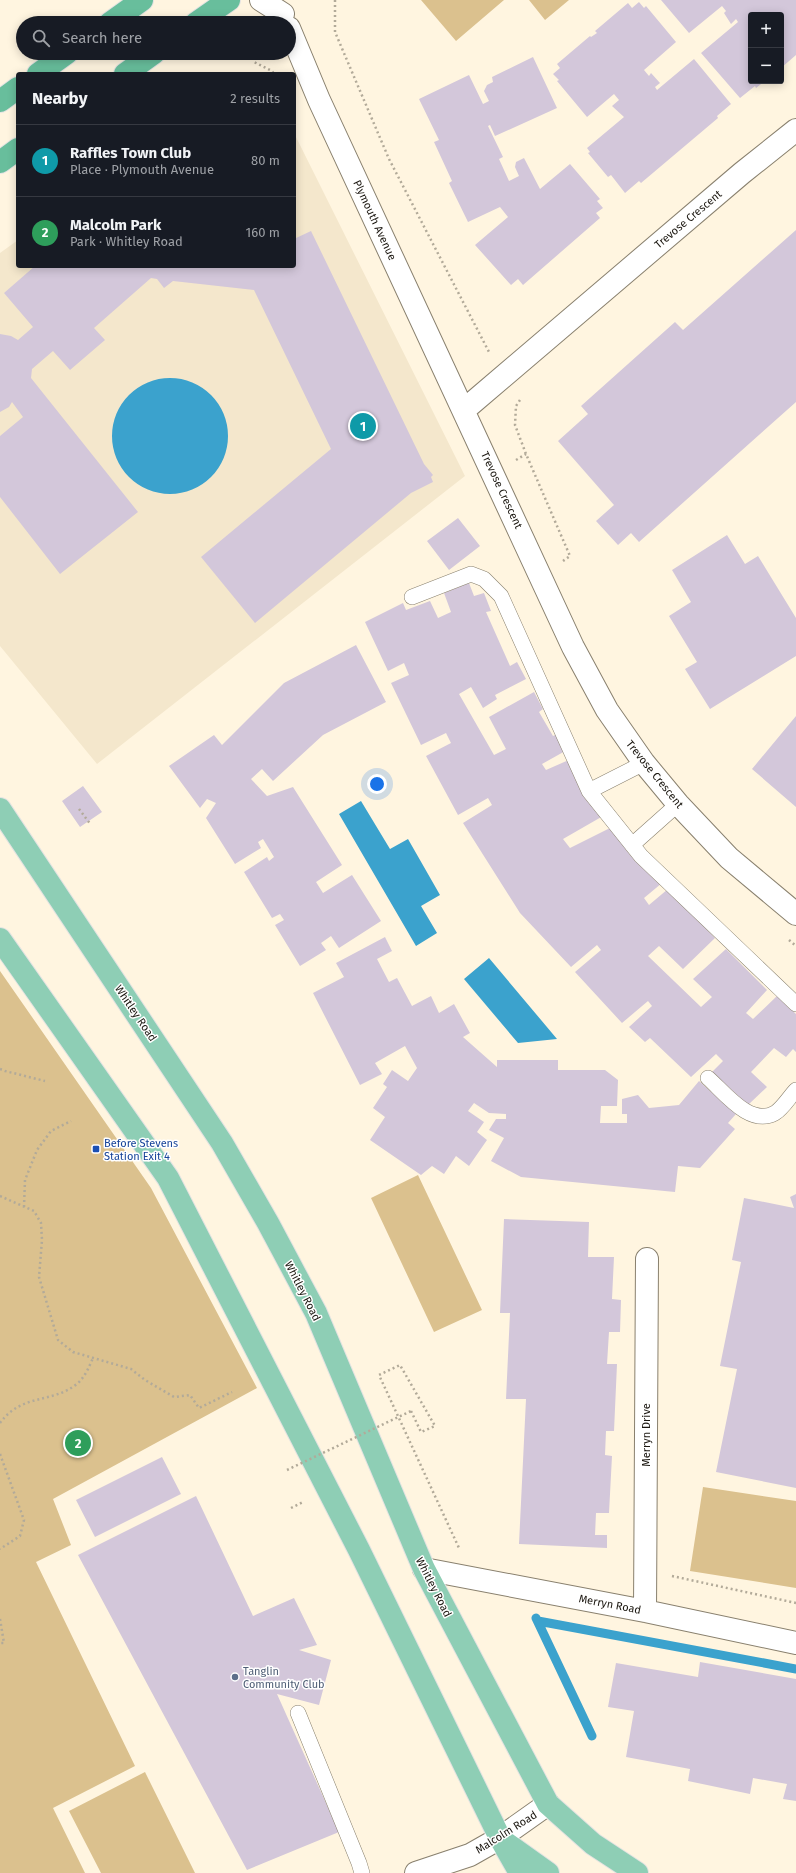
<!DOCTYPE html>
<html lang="en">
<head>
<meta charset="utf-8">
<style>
	:root { --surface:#171b24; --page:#20242c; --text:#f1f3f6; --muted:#9ea1a6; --line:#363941; --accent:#bfa38a }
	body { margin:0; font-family:"Fira Sans",sans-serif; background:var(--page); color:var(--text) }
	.controls { position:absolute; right:12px; top:12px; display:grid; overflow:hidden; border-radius:4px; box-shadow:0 2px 10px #0003 }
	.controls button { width:36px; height:36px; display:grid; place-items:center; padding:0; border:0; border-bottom:1px solid var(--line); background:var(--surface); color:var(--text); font:20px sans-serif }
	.you { position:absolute; left:377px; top:784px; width:14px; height:14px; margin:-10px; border:3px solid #fff; border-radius:50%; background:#1a73e8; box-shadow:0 0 0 6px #1a73e833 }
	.badge { display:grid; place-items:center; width:26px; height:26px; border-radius:50%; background:var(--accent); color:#fff; font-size:13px; font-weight:700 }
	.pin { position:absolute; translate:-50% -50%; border:2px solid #fff; box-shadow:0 1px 4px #0006 }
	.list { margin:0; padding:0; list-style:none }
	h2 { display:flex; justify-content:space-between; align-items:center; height:52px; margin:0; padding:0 16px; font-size:17px }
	h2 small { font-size:13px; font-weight:400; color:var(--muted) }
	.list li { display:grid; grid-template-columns:26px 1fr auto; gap:12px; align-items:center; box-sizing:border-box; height:72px; padding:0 16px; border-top:1px solid var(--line) }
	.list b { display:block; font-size:15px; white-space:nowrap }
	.list p { margin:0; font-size:13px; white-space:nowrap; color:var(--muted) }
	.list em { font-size:13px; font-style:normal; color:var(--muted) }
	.icon { flex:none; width:22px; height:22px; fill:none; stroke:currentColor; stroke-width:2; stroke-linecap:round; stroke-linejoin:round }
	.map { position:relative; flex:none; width:796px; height:1873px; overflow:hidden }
	.search { position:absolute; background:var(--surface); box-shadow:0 2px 10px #0003; left:16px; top:16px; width:280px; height:44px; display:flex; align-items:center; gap:10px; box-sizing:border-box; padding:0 14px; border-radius:22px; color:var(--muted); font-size:15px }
	.panel { position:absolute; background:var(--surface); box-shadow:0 2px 10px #0003; left:16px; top:72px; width:280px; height:196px; border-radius:4px }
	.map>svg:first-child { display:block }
	.built { fill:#f4e7cc }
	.green { fill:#dbc18e }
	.water { fill:#3ba2cd }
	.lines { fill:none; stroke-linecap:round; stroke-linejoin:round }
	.stream { stroke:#3ba2cd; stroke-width:9 }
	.building { fill:#d3c7da }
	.service-casing { stroke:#89806e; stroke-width:16 }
	.minor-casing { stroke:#89806e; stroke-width:24 }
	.primary-casing { stroke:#e4e3e2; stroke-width:24 }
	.trunk-casing { stroke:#e4e3e2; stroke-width:24 }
	.path { stroke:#b2aa99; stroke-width:2.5; stroke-dasharray:2 3; stroke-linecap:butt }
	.service { stroke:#fff; stroke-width:15 }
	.minor { stroke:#fff; stroke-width:22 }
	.primary { stroke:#8eceb5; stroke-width:22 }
	.trunk { stroke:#68be9c; stroke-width:22 }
	.path-bridge { stroke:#b2aa99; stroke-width:2.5; stroke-dasharray:2 3; stroke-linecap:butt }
	.transit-dot { fill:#1a4fb4; stroke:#fff; stroke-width:1.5 }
	.service-dot { fill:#5c6f8a; stroke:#fff; stroke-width:1.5 }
	.labels { text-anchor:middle; stroke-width:3; stroke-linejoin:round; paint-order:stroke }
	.street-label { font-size:11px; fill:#1a160f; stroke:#fff }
	.transit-label { font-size:11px; fill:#164399; stroke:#fff; text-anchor:start }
	.service-label { font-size:11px; fill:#4e5e75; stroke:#fff; text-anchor:start }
</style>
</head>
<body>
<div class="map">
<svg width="796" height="1873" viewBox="0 0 796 1873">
	<rect width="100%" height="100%" fill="#fff5e0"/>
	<path class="built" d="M294,133l171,343 -368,288 -97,-118v-393l18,-13v26h276z"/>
	<path class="green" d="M421,0h83l-48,41z
		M529,0h40l-24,20z
		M0,971l151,217 106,200 -204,111 18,46 -35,17 99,204 -82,42 32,65h-85z
		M418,1175l64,135 -48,22 -63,-134z
		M703,1487l93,14v87l-106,-17z
		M145,1772l50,101h-94l-32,-62z"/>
	<path class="water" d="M112 436a58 58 0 1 1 116 0a58 58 0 1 1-116 0Z
		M361,801l29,48 18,-10 32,56 -19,11 16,27 -21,13 -77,-132z
		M489,958l68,81 -39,4 -54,-64z"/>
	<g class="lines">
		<path class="stream" d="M536,1618l56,118
			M538,1621l258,48"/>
	</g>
	<path class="building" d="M661,0h135v55l-15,13v-53h-30v66h14l-9,7 -1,-2 -15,12 -39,-45 37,-31 -2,-3 -5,5 -7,-11 2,-2 -4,-5 -33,27z
		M639,2l5,6 2,-2 30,36 -32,28 5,6 2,-3 9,10 -5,4 2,3 37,-31 37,45 -14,12 1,2 -77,65 -2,-2 -14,12 -14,-18 -3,2 -20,-24 2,-1 -3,-4 37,-31 -12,-11 7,-6 -5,-6 -27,23 -30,-36 2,-1 -6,-6 7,-6 -3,-4 33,-28 1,1 6,-4 -2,-2 33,-28 4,5z
		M533,57l24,51 -62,28 -5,-11 -2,1 15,31 -4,2 10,22 10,-5 -4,-9 1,-5 8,-4 16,31 30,-25 30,35 -3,2 6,7 -7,5 4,5 -77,67 -5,-6 -7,6 -36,-40 33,-28 -8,-10 -32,15 -19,-39 3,-2 -18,-39 5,-2 -20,-41 50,-24 14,29 6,-3 -5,-10 3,-6 6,-3 -1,-5z
		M796,230v172l-157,140 -8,-9 -13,12 -22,-24 18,-16 -56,-64 30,-27 -7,-8 94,-84 8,8z
		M311,231l113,233 9,11 -2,2 2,5 -22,11 -156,130 -54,-66 130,-108 -77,-159 -81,-9 -9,7 -7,-9 -6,-1 -57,50 11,12 -35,30 -17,-19 -21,18 -1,9 107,134 -78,62 -60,-77v-61l23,-19 -11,-15 -3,5 -9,5v-78l11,2 7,4 15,-13 -29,-34 31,-27h259v-27z
		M458,518l22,28 -31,24 -22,-29z
		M727,535l18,29 13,-8 38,62v38l-86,53 -25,-40 12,-7 -28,-46 22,-14 -19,-32z
		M469,583l5,13 10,-3 7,18 -5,1 24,54 7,-4 9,17 -31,16 2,4 -14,9 -12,-21 -12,7 35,61 12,-6 -17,-32 45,-25 9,17 -4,3 14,24 6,-3 8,17 -25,14 4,6 25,-11 32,57 -40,23 7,9 40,-20 21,28 31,27 -18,15 5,7 19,-16 47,49 -32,31 -24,-23 -11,10 53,51 11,-10 -19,-18 33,-30 41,41 -21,23 7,6 24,-23 19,18v38l-3,-3 -7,8 -12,-9 -23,24 16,15 -19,18 -36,-33 11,-11 -7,-7 -25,23 -41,-39 -5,4 -16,-15 23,-21 -4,-5 -26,22 -47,-51 26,-22 -4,-5 -26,22 -51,-54 -57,-90 29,-18 -4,-7 -30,17 -32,-59 25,-13 -5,-10 -25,12 -30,-62 18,-8 -5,-12 -16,8 -23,-49 38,-19 3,7 24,-9 8,17 13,-6 -7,-19z
		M356,645l30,57 -63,33 -50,46 -11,-12 -11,10 16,17 26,-9 49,78 -26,17 7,11 29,-18 29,46 -42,27 -8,-12 -10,7 5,7 -26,16 -25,-41 9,-5 -4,-6 -8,4 -28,-46 23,-15 2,4 5,-4 -11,-18 -5,3 3,6 -26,16 -29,-46 10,-15 -9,-4 -7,9 -31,-42 45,-31 8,10 62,-62z
		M796,716v91l-44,-38z
		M83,786l19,26 -22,15 -18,-26z
		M385,937l7,14 -15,8 12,23 8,-4 15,28 19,-10 8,17 15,-9 16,29 -7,4 34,30v-7h61v10h47l13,10 -1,26h-16l-1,17h27v-9h-5v-15l16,-4 11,13 30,-3 20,-24 37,33 -8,9 7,6 -35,39 -22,-2 -3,26 -154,-15 -30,-16 13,-23 -15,-8 7,-11h10v-5l-17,-1 -15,-10 -6,8 16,11 -7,10 10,8 -18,26 -13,-10 -12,18 -12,-8 -11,9 -51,-35 15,-23 -12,-9 14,-21 -4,-3 9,-14 16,11 9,-13 -12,-22 -30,17 7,11 -22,11 -47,-92 31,-16 -8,-14z
		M796,1194v294l-80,-16 21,-103 -17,-3 21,-104 -9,-2 12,-62 50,10 -4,-11z
		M504,1219l85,3 -1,35h26l-2,42 9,1 -1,32h-11l-2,32h10l-3,67h-8l-1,24 7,1 -3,57h-13l-1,22h12v13l-88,-4 7,-145h-20l4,-86h-10z
		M162,1457l19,37 -86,43 -19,-37z
		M196,1496l57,120 41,-18 23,47 -18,5 32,10 -12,45 -42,-11 62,138 -92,38 -169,-315z
		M700,1662l96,17v122l-13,-2 4,-15 -34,-6 -3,16 -62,-13 2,-12 -64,-12 8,-46 -26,-4 8,-44 82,14z"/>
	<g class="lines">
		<g class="service-casing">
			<path id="service" d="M412,597l59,-23 13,5 17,17 88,195 52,65 155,148
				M589,791l55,-28
				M632,845l46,-41
				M708,1078c17,15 42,49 67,35 8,-5 15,-17 21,-23
				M298,1713l61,150 3,10"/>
		</g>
		<g class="minor-casing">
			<path id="minor" d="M261,0l22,14
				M289,28l30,72 254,547 34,63 37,53 34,41 51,54 67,56
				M464,410l278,-237 54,-43
				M424,1569l221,42 151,32
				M645,1611l2,-352
				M416,1873l54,-18 30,-17 48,-34"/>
		</g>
		<g class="primary-casing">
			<path id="primary" d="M0,809l222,334 46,80 48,90 108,256 124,235 45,40 44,29
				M0,939l168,239 191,372 141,288 20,35
				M506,1843l42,30"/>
		</g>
		<g class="trunk-casing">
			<path id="trunk" d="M110,23l32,-23
				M196,23l33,-23
				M38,74l29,-21
				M125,74l29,-21
				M0,101l18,-13
				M0,162l18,-13"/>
		</g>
		<path class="path" d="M335,0v32l54,127 100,193
			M256,53l-2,9 18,9 2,3
			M520,400l-4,6 -1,19 11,29 44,102 -7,5
			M516,460l10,-6
			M79,809l12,16
			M789,940l7,6
			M0,1069l5,2 40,10
			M0,1196l34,15 7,12 1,17 -3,37 19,63 15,12 58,17 14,11 29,17 16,-2 9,13 33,-16
			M24,1207l1,-27 12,-30 14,-19 20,-10
			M411,1411l10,21 14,-6 -35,-61 -21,10 80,173
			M0,1423c22,-30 51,-19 77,-39 8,-7 12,-17 16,-26
			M0,1454l24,66 -4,16 -20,13
			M291,1508l12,-6
			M672,1576l124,27
			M0,1619l4,24h-4"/>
		<use href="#service" class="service"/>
		<use href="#minor" class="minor"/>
		<use href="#primary" class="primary"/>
		<use href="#trunk" class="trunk"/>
		<path class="path-bridge" d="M287,1470l124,-59"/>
	</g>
	<rect class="transit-dot" x="92" y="1145" width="8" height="8" rx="2"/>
	<circle class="service-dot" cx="235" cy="1677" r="4"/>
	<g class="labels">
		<g class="street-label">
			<text transform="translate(688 219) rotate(-40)" y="4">Trevose Crescent</text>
			<text transform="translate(375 220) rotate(65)" y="4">Plymouth Avenue</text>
			<text transform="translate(502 490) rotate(65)" y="4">Trevose Crescent</text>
			<text transform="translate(655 774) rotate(51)" y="4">Trevose Crescent</text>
			<text transform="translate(136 1013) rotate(56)" y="4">Whitley Road</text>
			<text transform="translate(303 1291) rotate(63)" y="4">Whitley Road</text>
			<text transform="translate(646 1435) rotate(-90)" y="4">Merryn Drive</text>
			<text transform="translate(434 1587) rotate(63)" y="4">Whitley Road</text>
			<text transform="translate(610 1604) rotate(11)" y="4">Merryn Road</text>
			<text transform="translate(506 1832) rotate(-32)" y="4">Malcolm Road</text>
		</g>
		<g class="transit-label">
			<text x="104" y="1147">Before Stevens<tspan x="104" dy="13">Station Exit 4</tspan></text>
		</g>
		<g class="service-label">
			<text x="243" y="1675">Tanglin<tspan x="243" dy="13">Community Club</tspan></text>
		</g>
	</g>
</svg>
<div class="controls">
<button>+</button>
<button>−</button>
</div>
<div class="you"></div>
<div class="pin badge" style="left:363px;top:426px;background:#0f9aa8">1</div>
<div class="pin badge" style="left:78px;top:1443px;background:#2e9e5b">2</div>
<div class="search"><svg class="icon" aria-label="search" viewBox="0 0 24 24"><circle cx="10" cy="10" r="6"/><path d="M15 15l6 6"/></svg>Search here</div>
<section class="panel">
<h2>Nearby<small>2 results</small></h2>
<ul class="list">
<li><span class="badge" style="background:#0f9aa8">1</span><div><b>Raffles Town Club</b><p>Place · Plymouth Avenue</p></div><em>80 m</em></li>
<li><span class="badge" style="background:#2e9e5b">2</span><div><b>Malcolm Park</b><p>Park · Whitley Road</p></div><em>160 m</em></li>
</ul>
</section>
</div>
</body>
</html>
